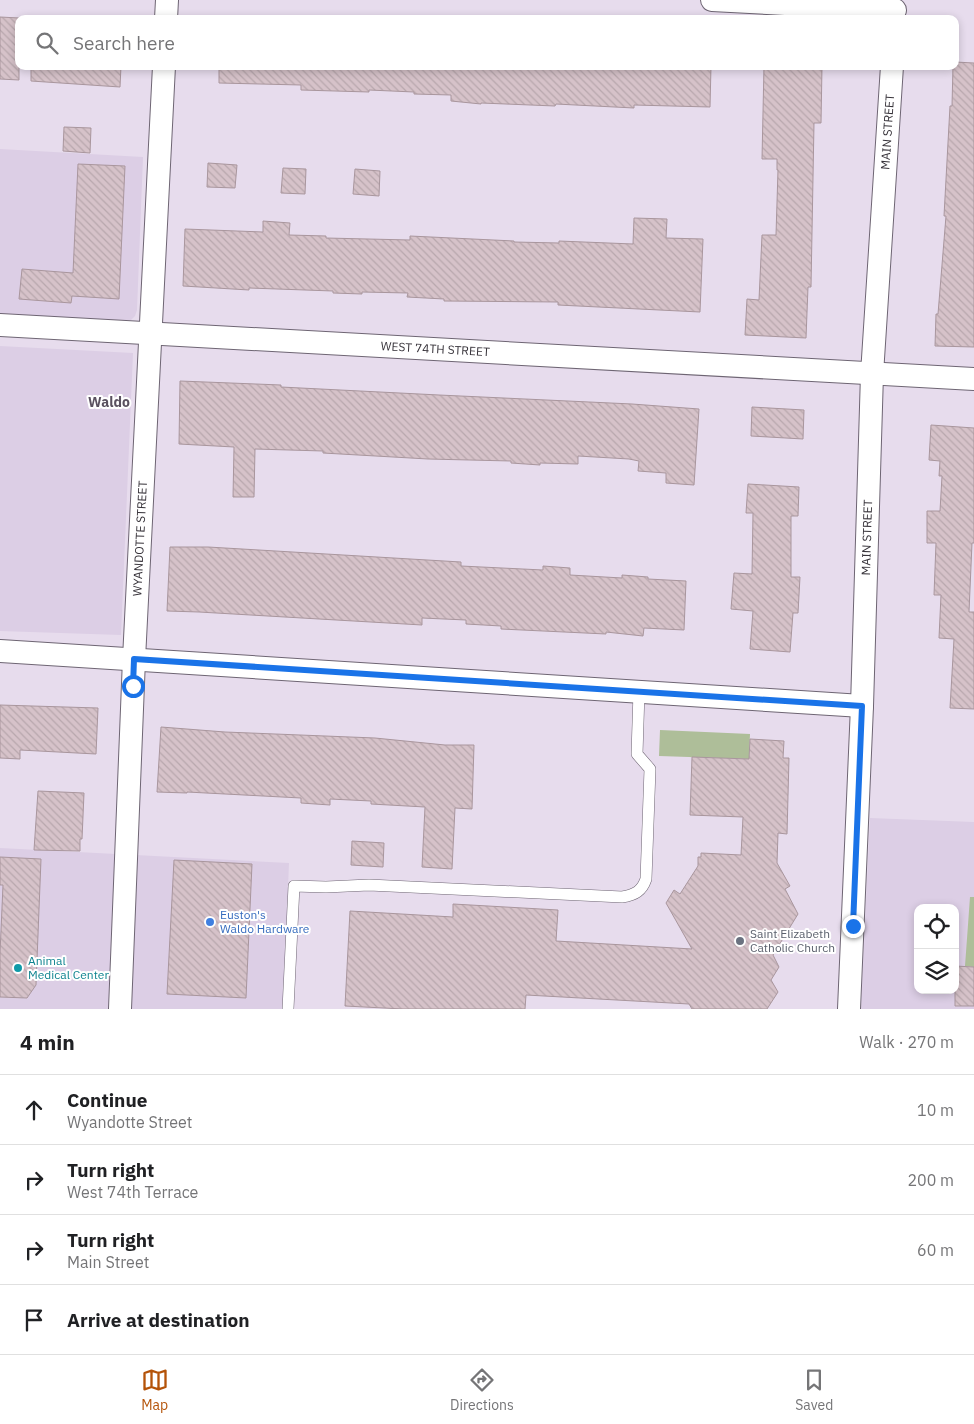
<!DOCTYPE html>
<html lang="en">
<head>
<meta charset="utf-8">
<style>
	:root { --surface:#fff; --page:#f6f6f6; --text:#202124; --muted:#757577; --line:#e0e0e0; --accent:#b45309 }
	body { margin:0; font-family:"IBM Plex Sans",sans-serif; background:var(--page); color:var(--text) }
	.controls { position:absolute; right:15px; bottom:15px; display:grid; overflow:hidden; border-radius:10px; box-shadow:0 2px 8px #0003 }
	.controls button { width:45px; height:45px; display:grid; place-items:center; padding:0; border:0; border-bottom:1px solid var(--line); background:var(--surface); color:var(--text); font:25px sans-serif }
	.stop { position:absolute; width:15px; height:15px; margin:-11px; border:4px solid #1a73e8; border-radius:50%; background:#fff }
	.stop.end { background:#1a73e8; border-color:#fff; box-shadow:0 1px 5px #0008 }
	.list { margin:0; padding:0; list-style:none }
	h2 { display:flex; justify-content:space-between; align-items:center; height:65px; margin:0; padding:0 20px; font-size:21px }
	h2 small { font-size:16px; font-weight:400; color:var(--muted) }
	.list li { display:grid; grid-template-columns:32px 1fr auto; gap:15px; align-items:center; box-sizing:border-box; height:70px; padding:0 20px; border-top:1px solid var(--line) }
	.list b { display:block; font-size:19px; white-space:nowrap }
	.list p { margin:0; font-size:16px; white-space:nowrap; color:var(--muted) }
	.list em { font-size:16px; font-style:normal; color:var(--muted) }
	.icon { flex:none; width:28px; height:28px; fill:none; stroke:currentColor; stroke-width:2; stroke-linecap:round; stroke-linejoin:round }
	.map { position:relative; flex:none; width:974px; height:1009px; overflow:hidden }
	.search { position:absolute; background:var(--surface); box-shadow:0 2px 8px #0003; left:15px; right:15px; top:15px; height:55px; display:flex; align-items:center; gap:12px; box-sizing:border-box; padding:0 18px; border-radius:10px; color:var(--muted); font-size:19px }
	.sheet { height:345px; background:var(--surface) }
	nav { display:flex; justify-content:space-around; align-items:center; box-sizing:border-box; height:70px; border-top:1px solid var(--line); background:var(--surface); font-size:14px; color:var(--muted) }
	nav a { display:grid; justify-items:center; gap:2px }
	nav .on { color:var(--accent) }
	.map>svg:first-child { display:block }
	.built { fill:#dccee5; fill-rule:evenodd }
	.green { fill:#aebe99 }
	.building { fill:url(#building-back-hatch); stroke:#a9969d }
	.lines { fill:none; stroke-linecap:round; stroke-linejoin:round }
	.lane-casing { stroke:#6e6573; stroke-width:12 }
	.street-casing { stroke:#6e6573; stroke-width:24 }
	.lane { stroke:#fff; stroke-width:11 }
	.street { stroke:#fff; stroke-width:22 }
	.route { stroke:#1a73e8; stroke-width:6 }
	.shop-dot { fill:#3f7fe0; stroke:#fff; stroke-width:2 }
	.worship-dot { fill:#6b7280; stroke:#fff; stroke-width:2 }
	.culture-dot { fill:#0f9aa8; stroke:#fff; stroke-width:2 }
	.labels { text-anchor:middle; stroke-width:4; stroke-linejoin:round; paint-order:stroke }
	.street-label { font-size:12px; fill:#37333a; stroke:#fff }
	.shop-label { font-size:12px; fill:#366cbe; stroke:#fff; text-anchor:start }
	.worship-label { font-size:12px; fill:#5b616d; stroke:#fff; text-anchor:start }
	.culture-label { font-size:12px; fill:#0d838f; stroke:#fff; text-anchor:start }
	.neighbourhood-label { font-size:14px; font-weight:bold; fill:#5a515f; stroke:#fff }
</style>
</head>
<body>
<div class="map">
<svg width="974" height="1009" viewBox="0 0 974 1009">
	<defs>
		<pattern id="building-back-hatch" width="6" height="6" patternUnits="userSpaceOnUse" patternTransform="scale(1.25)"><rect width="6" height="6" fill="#d6c2c9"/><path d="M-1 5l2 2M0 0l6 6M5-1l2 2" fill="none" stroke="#b8a7ad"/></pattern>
	</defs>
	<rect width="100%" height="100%" fill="#e7dced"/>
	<path class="built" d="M0,149l143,8 -6,153 -2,6 -4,4 -7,1 -124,-7z
		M0,346l133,7 -12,282 -121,-4z
		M870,818l104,4v187h-113zM918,908h37v82h-37z
		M0,848l289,15 -6,146h-283z"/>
	<path class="green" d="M660,730l90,4 -1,25 -90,-3z
		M970,897h4v70l-9,-1z"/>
	<path class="building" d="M0,17l19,1v62l-19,-1z
		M955,62l19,1v284l-39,-1 1,-32h2l8,-98h-2l6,-110h2l1,-40h2z
		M31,66h90l-1,21 -89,-6z
		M219,66h492l-1,41 -76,-2v3l-78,-4 -1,2 -74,-3v1l-30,-3v-6l-37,-1v-2l-45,-2v2l-68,-2v-5l-82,-2z
		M764,66h58l-1,57h-7l-3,164h-3l-2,51 -61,-3 2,-36 12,1 3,-65h14l2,-65h-1v-11h-15z
		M64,127l27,1 -1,25 -27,-2z
		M208,163l29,2 -2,23 -28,-1z
		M78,164l47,2 -6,133 -47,-3 -1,7 -52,-4 3,-30 51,4z
		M283,168l23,1 -1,25 -24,-1z
		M355,169l25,2 -1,25 -26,-2z
		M634,218l33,1 -1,19 37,1 -3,73 -142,-7v-3l-114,-1v-2l-37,-2 1,-4 -46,-1v2l-29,-1v-2l-84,-3v2l-66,-4 2,-57 78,3v-11l27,2 -1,12 37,1v2l84,2v-4l104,5v1l45,1v-2l74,3z
		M180,381l101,4v2l158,8 193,9 67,5 -5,76 -28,-2v-10l-28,-2 1,-10 -10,-2 -51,-3v8l-38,-1v2l-29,-2v-2l-83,-2 -105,-6v-2l-68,-2 -1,48h-21l1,-50 -55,-3z
		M752,407l52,3 -1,29 -52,-3z
		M931,425l43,3v115h-2l-3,69h5v97l-24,-1 4,-69 -15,-1 2,-43h-7l2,-52h-9v-32h13l2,-35h-3l1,-15 -11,-1z
		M748,484l51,3 -1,29h-7v61h9l-2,36h-5l-3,39 -40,-3 3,-38 -22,-2 3,-36 18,1 1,-61h-7z
		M170,547h38l253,15v4l82,4v-4l27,2v7l52,3v-3l26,2v2l38,2 -2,49 -40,-2 -1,8 -37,-4v2l-105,-5v-3l-35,-2v-4l-44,-2v7l-223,-13 -32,-1z
		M0,705l98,3 -2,46 -76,-4v9l-20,-1z
		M161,727l64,5 150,6 70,7h29l-2,64 -17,-1 -3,61 -30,-2 3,-60 -54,-3v-3l-41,-2v6l-29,-2v-5l-114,-6v1l-30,-1z
		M750,739l34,2 -1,17h6l-2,76 -9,-1 -1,30 13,23 -5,3 13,25 -25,41 6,12 -8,13 7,12 -11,17h-75l-3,-5 -163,-9 -1,14h-122l-58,-3 5,-95 103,6v-13l105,6 -2,31 136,8 -26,-46 8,-13 6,4 18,-28v-9h3v-4l40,2 2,-38 -53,-2 2,-58 57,2z
		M38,791l46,2 -2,46h-2v12l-46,-1z
		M352,841l32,2 -1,24 -32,-2z
		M0,857l41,2 -5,126 -9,13 -27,-1v-44l3,-68h-3z
		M174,860l78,4 -6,134 -79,-4z
		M955,966l19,1v39h-19z"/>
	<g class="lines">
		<g class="lane-casing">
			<path id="lane" d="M288,1009l6,-123 32,1 43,-2 253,12c13,-2 20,-6 24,-18l4,-110 -13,-15 2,-62"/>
		</g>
		<g class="street-casing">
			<g id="street">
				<path d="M712,0l183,10"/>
				<path d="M166,19l1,-19"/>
				<path id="s1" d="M0,325l974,54"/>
				<path d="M0,651l862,55"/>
				<path id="s2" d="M120,1009l14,-350 30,-593"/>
				<path id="s3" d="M849,1009l13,-303 10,-332 20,-308"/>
			</g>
		</g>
		<use href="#lane" class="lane"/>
		<use href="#street" class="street"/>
	</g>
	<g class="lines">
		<path class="route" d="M133,686l1,-27 728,47 -9,220"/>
	</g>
	<circle class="shop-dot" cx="210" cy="922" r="5"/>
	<circle class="worship-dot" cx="740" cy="941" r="5"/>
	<circle class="culture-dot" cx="18" cy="968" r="5"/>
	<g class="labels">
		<g class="street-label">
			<text dy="4" stroke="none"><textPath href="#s3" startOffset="878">MAIN STREET</textPath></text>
			<text dy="4" stroke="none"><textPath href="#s1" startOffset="436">WEST 74TH STREET</textPath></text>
			<text dy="4" stroke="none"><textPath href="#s3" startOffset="472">MAIN STREET</textPath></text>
			<text dy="4" stroke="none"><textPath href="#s2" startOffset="471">WYANDOTTE STREET</textPath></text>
		</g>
		<g class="shop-label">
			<text x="220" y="919">Euston's<tspan x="220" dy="14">Waldo Hardware</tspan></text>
		</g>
		<g class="worship-label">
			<text x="750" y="938">Saint Elizabeth<tspan x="750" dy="14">Catholic Church</tspan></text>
		</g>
		<g class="culture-label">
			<text x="28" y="965">Animal<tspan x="28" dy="14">Medical Center</tspan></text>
		</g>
		<g class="neighbourhood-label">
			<text x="109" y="407">Waldo</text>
		</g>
	</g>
</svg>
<div class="controls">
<button><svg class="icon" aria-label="locate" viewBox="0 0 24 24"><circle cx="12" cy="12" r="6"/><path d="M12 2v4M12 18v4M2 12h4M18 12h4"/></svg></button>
<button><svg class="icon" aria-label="layers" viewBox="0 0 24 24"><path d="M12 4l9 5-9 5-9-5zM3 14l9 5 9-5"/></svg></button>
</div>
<div class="stop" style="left:133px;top:686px"></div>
<div class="stop end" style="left:853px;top:926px"></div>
<div class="search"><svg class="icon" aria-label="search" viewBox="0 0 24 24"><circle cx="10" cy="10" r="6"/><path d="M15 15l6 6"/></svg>Search here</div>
</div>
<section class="sheet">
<h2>4 min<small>Walk · 270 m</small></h2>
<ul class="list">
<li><svg class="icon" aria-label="ahead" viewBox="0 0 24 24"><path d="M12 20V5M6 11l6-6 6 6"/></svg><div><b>Continue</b><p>Wyandotte Street</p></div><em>10 m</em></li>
<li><svg class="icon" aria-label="right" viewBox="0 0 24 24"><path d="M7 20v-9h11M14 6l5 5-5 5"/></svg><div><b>Turn right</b><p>West 74th Terrace</p></div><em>200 m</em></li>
<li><svg class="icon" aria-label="right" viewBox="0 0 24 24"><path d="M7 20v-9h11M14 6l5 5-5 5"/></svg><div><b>Turn right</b><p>Main Street</p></div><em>60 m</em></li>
<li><svg class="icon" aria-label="arrive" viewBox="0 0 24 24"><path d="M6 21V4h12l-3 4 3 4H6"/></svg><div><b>Arrive at destination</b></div></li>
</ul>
</section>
<nav>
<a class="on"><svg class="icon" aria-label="map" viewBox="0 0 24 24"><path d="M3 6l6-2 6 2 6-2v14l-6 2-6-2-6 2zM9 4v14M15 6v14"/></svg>Map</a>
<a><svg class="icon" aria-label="directions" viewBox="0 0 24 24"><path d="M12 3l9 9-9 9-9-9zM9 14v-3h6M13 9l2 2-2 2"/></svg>Directions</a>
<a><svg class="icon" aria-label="saved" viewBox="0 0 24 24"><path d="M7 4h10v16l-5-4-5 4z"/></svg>Saved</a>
</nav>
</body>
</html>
